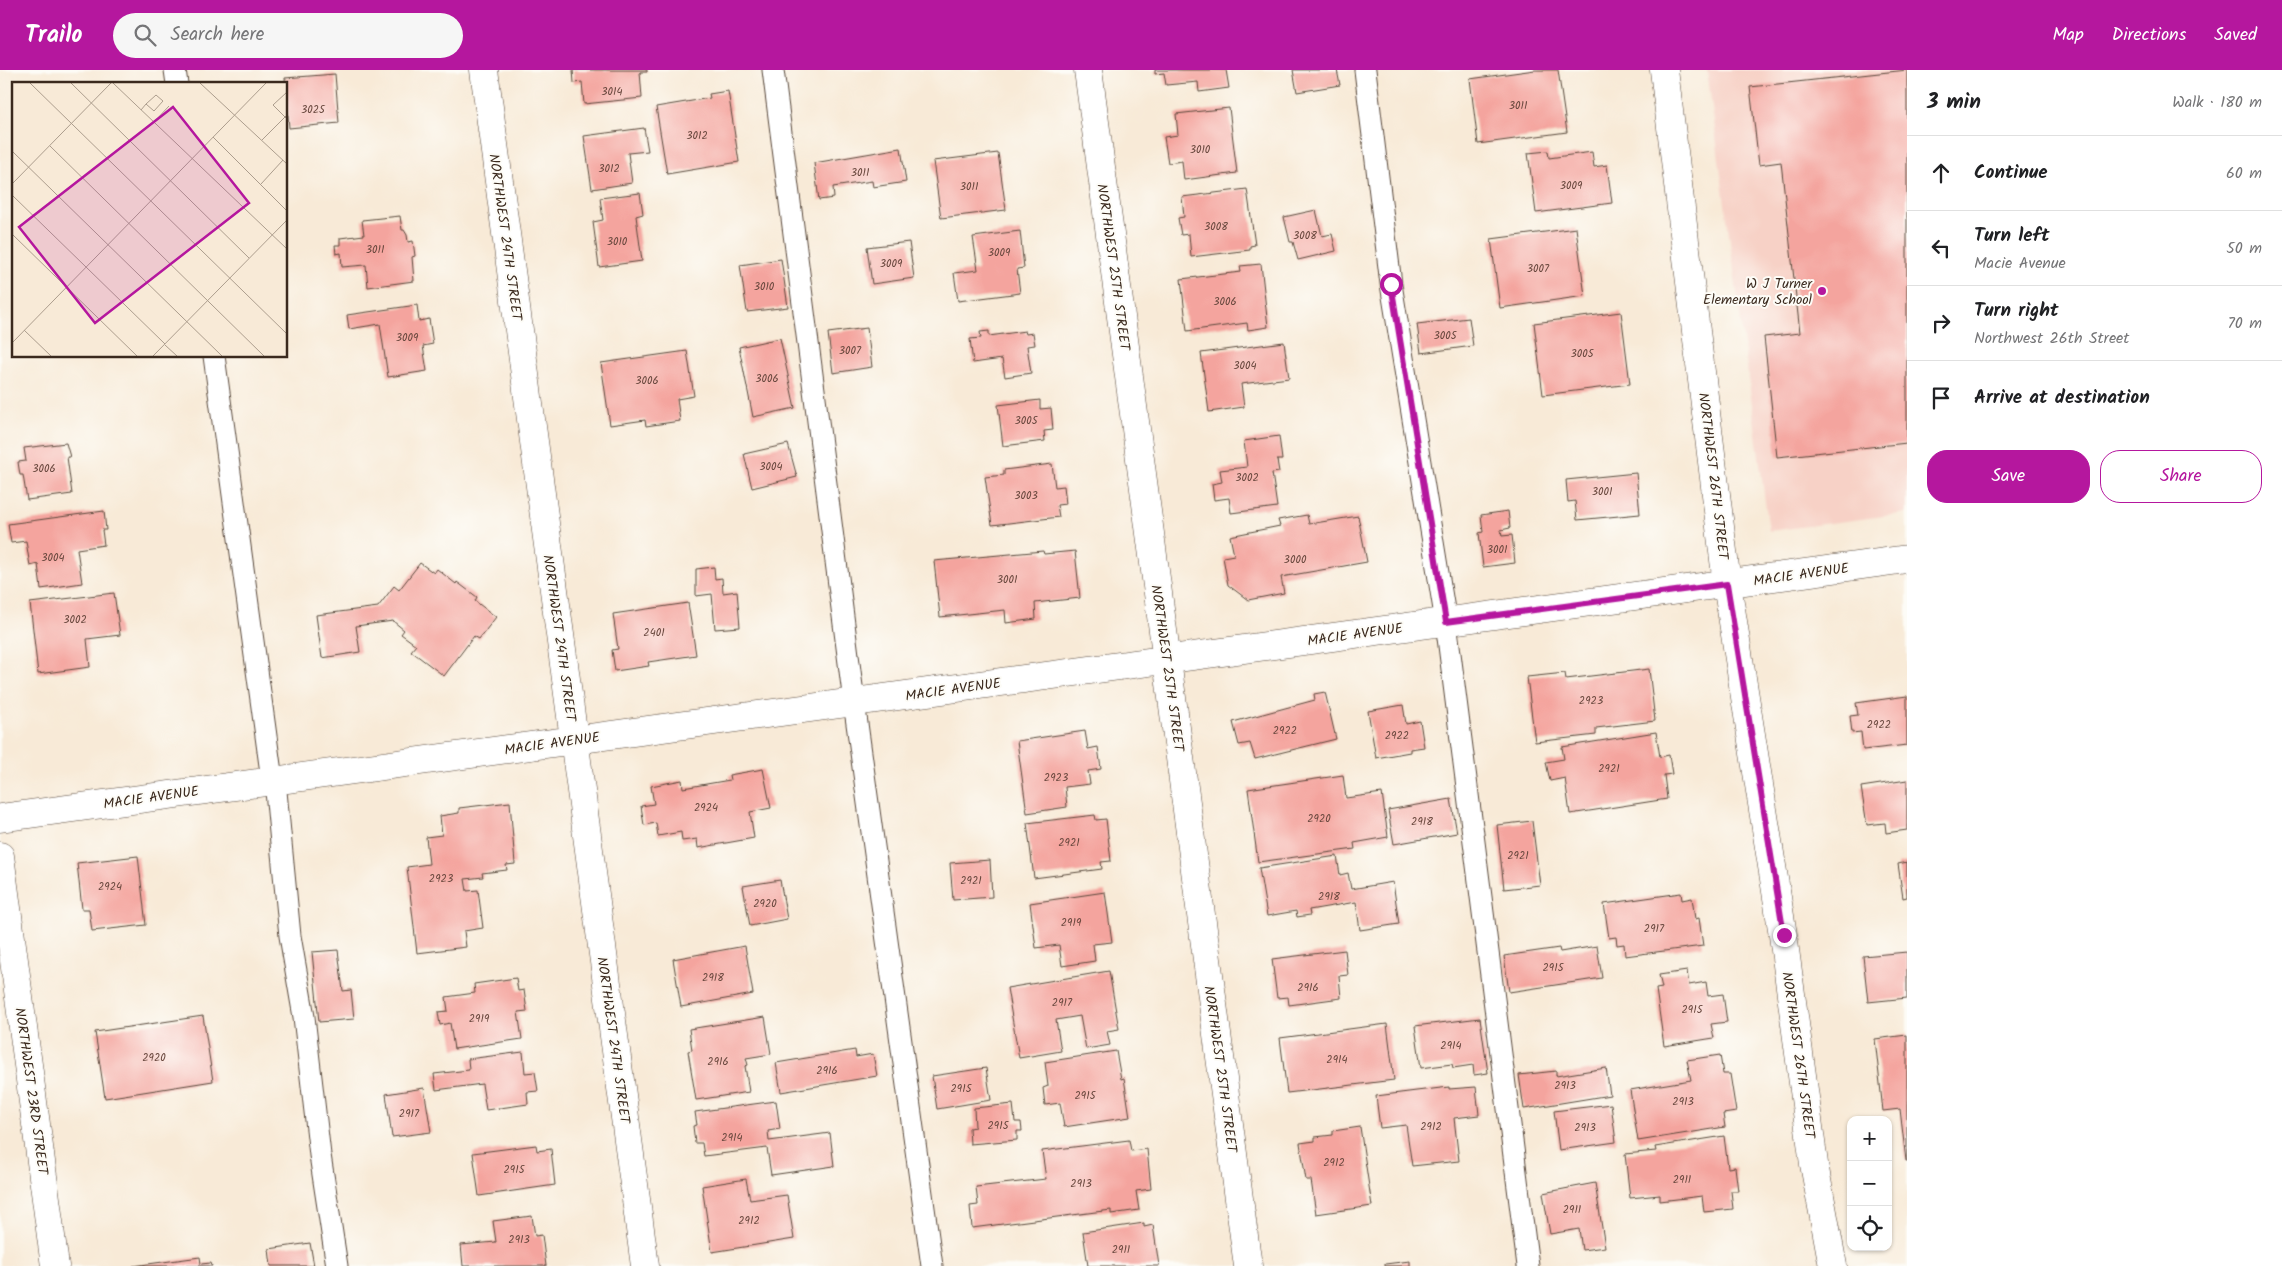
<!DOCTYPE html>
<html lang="en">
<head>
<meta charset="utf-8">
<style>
	:root { --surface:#fff; --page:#f6f6f6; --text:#202124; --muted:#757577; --line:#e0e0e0; --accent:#b5179e }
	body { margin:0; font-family:Kalam,sans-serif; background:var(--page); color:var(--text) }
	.controls { position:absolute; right:15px; bottom:15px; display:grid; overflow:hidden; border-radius:10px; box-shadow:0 1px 4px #0004 }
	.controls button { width:45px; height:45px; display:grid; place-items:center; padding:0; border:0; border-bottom:1px solid var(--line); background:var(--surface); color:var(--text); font:25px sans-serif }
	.stop { position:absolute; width:15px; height:15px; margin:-11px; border:4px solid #b5179e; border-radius:50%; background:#fff }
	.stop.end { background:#b5179e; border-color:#fff; box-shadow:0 1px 5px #0008 }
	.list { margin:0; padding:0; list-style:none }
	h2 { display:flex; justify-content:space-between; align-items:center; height:65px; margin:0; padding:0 20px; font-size:21px }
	h2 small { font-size:16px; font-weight:400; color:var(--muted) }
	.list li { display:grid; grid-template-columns:32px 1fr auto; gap:15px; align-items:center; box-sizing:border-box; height:75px; padding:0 20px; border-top:1px solid var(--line) }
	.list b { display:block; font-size:19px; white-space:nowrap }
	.list p { margin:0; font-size:16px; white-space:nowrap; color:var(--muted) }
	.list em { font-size:16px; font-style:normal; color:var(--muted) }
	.actions { display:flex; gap:10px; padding:15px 20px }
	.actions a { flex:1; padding:11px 0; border:1px solid var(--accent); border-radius:20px; text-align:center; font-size:18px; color:var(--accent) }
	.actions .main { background:var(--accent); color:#fff }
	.icon { flex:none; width:28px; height:28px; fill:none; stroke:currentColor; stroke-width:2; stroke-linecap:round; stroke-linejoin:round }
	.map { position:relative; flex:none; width:1907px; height:1196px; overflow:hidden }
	header { display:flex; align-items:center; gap:30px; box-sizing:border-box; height:70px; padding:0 25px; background:var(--accent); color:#fff }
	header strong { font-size:24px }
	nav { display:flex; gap:28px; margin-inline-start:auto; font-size:18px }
	.search { width:350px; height:45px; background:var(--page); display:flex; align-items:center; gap:12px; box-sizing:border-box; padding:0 18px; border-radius:28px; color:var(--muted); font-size:19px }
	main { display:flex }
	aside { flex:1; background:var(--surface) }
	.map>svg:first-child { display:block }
	.built { fill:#f7d1c6 }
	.building { fill:#f4a49e }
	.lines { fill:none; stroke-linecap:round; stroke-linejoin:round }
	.service-casing { stroke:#57473a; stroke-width:23 }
	.minor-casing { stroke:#57473a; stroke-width:29 }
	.service { stroke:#fff; stroke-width:21 }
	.minor { stroke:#fff; stroke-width:28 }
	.route { stroke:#b5179e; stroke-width:6 }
	.poi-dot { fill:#b5179e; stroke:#fdfcf7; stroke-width:2 }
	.labels { text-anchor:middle; stroke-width:4; stroke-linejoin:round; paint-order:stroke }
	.number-label { font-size:11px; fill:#69483e }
	.street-label { font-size:14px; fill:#3b2a1e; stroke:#fdfcf7 }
	.poi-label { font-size:14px; fill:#3b2a1e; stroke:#fdfcf7; text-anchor:end }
	.inset-road { fill:none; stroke:#ac9d8d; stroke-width:1 }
	.view { fill:#b5179e; fill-opacity:0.15; stroke:#b5179e; stroke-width:2.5 }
	.inset-edge { fill:none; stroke:#3b2a1e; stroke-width:2.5 }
</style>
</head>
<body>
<header>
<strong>Trailo</strong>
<div class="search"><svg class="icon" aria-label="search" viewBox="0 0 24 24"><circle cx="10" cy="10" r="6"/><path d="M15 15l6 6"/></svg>Search here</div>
<nav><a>Map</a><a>Directions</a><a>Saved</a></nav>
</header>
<main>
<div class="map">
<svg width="1907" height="1196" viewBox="0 0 1907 1196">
	<rect width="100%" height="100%" fill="#fdfcf7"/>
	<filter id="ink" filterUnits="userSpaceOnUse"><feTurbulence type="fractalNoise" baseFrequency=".02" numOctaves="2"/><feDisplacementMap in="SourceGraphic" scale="10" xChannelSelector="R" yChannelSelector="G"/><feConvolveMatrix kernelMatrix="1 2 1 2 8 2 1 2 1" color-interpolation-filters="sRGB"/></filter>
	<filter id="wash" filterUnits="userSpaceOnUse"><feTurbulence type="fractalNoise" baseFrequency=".0096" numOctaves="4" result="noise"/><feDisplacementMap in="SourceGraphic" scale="20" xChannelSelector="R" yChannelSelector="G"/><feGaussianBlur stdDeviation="1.12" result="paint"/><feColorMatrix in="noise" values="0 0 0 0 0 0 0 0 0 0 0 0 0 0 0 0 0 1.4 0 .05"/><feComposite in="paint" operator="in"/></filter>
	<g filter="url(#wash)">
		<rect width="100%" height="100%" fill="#f8ead7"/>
		<path class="built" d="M1707,0h200v443l-138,18z"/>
		<g id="blocks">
			<path class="building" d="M573,0h74v2h-7l2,26 -58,6 -2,-22 -8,1z
				M1155,0h71l3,18 -30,4 -1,-10 -32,3 -2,-12 -9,1z
				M1293,0h44l3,15 -43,7z
				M1535,0h23l9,62 -89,12 -8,-65z
				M1907,0v373l-130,14 -13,-120 36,-4 -19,-171 -22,3 -9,-78z
				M335,4l4,49 -50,5 -4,-50z
				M728,21l11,71 -72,12 -11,-67 54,-9 -1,-4z
				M1229,38l8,65 -53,7 -2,-19 -14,2 -4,-26 14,-2 -2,-21z
				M644,58l4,23 -20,2 4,30 -40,6 -8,-53z
				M901,78l5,34 -33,5 -1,-6 -39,6 1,11 -15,2 -5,-37z
				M1548,81l1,7 43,-6 2,15 13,-2 5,38 -76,10 -8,-60z
				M998,83l8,57 -65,8 -8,-57z
				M1247,119l8,56 -5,1v4l-59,7 -2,-23 -8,1 -3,-17 6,-1 -2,-20z
				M640,123l3,21 -7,2 6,45 -43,6 -6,-45 10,-2 -3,-22z
				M1316,140l6,26 10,-2 4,17 -38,9 -5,-18h-3l-6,-25z
				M400,146l2,14h2l3,5 1,7 5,-1 2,15 -3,1 2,24 -46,6 -2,-22 -24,2 -1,-14 -5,1 -1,-9h5v-7l24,-3 -2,-15z
				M1576,158l9,68 -85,12 -9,-69z
				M1020,161l4,37 -7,1 3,24 -62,8 -4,-28 24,-3 -5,-33z
				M909,172l5,36 -42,6 -5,-37z
				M781,189l7,48 -41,5 -7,-47z
				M1261,194l7,63 -20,3 -1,-7 -60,8 -6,-52 60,-7 -1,-6z
				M417,235l2,16 10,-2 4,25 -10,2 4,25 -39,6 -8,-53 -31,5 -2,-14z
				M1621,242l9,72 -87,11 -9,-72z
				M1469,248l4,28 -52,7 -4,-29z
				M867,258l5,39 -39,6 -5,-40z
				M989,261v5l36,-5 1,3 7,-1 2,12 -8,1 4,27 -26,4 -3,-18 -29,4 -3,-24 11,-1 -1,-6z
				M780,268l15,70 -42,9 -14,-70z
				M1284,272l5,36 -48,6 3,23 -35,5 -8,-59z
				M687,281l7,45 -17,3 3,22 -34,5 -1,-6 -35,5 -9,-62z
				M1040,330v9l11,-1 2,22 -9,1 1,10 -42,5 -5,-41z
				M1279,366l3,24h-5l2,12 -7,1 5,34 -46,6 -2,-15 -15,2 -2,-16 10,-2 -2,-12 27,-3 -3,-26z
				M66,373l4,14h-3l5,37 -45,6 -4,-25h-3l-2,-13 8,-1 -2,-13z
				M788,374l9,33 -45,11 -8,-34z
				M1052,394l3,23 9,-1 2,18 -9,1 2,12 -67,8 -7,-48 19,-2v-5z
				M1636,403l4,41 -63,6 -2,-19 -7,1 -2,-22z
				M104,441l2,19h-4l2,15 -27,4 5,34 -41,6 -3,-25 -8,2 -4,-25 -15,2 -3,-19z
				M1508,441l2,17 -9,2 1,6 10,-1 3,28 -32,4 -4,-34 4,-1 -2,-17z
				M1307,445l2,9 49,-8 9,46 -86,15 3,16 -36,7 -20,-15 -5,-28 11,-2 -4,-19 50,-10 -2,-6z
				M1043,481l1,3 31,-3 5,47 -45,5 1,16 -30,4 -1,-13 -65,7 -6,-56z
				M420,493l14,10 3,-4 19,15 1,-2 20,15 -2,4 21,16 -17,22 -5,-3 -30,40 -33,-25 5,-6 -15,-11 3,-4 -11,-9 -37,5 4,26 -38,6 -6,-43 62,-8 16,-21 5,4z
				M714,497l1,12 7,-1 1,15 14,-2 3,36 -25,2 -3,-35 -16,2v-27z
				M114,523l6,42 -33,4 3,28 -52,7 -8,-71z
				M688,533l8,52 -48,7 1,4 -34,5 -3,-21 6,-1 -5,-35z
				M1649,599l6,52 -59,7v7l-61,7 -8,-65 38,-4 1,6z
				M1325,622l11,47 -81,20 -5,-16 -11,2 -6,-23 82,-22 -1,-6z
				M1907,626v49l-44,5 -2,-18 -9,1 -2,-17 8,-1 -2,-12z
				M1403,635l3,19 14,-3 4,26 -14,2v3l-34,6 -8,-47z
				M1085,661l3,18 10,-2 3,22 -13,2 2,13 -25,3 2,20 -40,6 -10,-72z
				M1656,662l4,25 9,-2 3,19 -8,1 3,24 -97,15 -5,-36 -15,3 -4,-19 18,-3 -2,-12z
				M763,699l8,39 -21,4 4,26 -56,10 -1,-9 -15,2 -1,-9 -23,4 -2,-13 -12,2 -3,-19 13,-2 -3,-18 31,-6 1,8 47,-8 -1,-5z
				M1343,705l3,23 36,-5 6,44 -34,6 1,6 -97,13 -10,-73z
				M1907,710v50l-21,3 -1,-10 -18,2 -6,-38z
				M1451,729l6,34 -63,11 -6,-34z
				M510,732l5,62 -9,1 1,5 -25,3 1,4 -18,2 2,12 11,-1 5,38 -19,3 2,16 -49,6 -10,-86 22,-3 -3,-27 16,-2 -2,-19 19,-3v-5z
				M1095,745l1,5 10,-1 5,42 -10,1 1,7 -68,9 -7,-55z
				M1532,751l8,64 -36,4 -7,-64z
				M138,786l8,69 -54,6 -3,-22h-7l-5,-46z
				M1337,786l3,19 8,-2 3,16 42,-7 6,42 -39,6 -4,-28 -47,8 1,5 -13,2 -1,-6 -29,5 -8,-48z
				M990,790l2,37 -39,3 -3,-37z
				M1907,792v35l-4,1 -5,-34z
				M780,810l7,39 -37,7 -7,-40z
				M1105,822l7,50 -19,2 2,17 -33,5 -3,-21 -23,3 -6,-45z
				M1681,823l1,7 10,-2 3,21 4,-1 4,28 -78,10 -1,-12 -7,1 -1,-8 -7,1 -5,-34z
				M745,876l8,48 -72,13 -8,-48z
				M1597,876l5,32 -93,14 -5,-36 55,-8 1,4z
				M338,880l5,41 8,-1 3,29 -35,3 -7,-70z
				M1345,880l3,25 -9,1 2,22 -52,7 -1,-8 -11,1 -5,-39z
				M1907,882v46l-39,4 -5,-46z
				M1109,901l10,58 -12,2 3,14 -24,4 -6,-33 -24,4 5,31 -42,7 -12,-70z
				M1687,901l2,14 17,-3 2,14 15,-2 4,28 -16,2 3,14 -50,8 -8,-57 6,-1 -3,-13z
				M516,908l2,13 6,-1 3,21 -9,1 4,27 -68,10 -4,-26 -10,2 -2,-13 10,-1 -2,-14 29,-4 -1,-9z
				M203,946l10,65 -108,17 -10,-66z
				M765,947l6,37 -25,4 2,7 -3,1 4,26 -53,8 -8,-49 4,-1 -3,-21z
				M1480,948l8,55 -14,2 -1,-10 -20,3 -1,-4 -31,4 -6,-42z
				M1387,954l7,56 -107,13 -7,-55z
				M1907,965v126h-1l-6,-52 -17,2 -8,-72z
				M855,980l1,7 17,-3 4,22 -96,16 -5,-29z
				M1116,981l5,28 3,-1 6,39 -66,10 -4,-24 -15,2 -2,-17 5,-2 -3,-24z
				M523,982l2,21 10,-1 3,19 -11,1 1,12 -42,6 -4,-26 -46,6 -2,-16 35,-4 -1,-11z
				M1720,985l3,19h7l6,38 -13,2 2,13 -87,14 -8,-51 61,-10 -4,-20z
				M986,998l5,32 -54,9 -5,-33z
				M1606,998l4,27 -86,14 -5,-34 37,-4v5z
				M1449,1017v2l27,-2 3,28 -25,3 5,43 -47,5 -6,-41 -26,3 -4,-32z
				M424,1018l7,44 -39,5 -6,-43z
				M776,1031l4,28 -12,2 1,10 61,-8 4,33 -63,9 -4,-27 -63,8 -2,-13h-7l-2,-17 4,-1 -2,-13z
				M1013,1034l2,18h6l1,9h-5v9l-47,4 -1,-16 6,-1 -1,-19z
				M1611,1034l5,38 -57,8 -5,-39z
				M1360,1057l12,79 -56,8 -5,-34h-5l-6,-37 15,-2v-4l18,-2v-4z
				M1724,1066l4,32 7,-1 3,24h-7l2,18 -29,3 -2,-16 -42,5v-6l-30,3 -5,-44 31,-3 -1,-4z
				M1129,1070l2,11 16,-2 4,40 -15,2 3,19 -28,4v-4l-139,18 -2,-22 8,-1 -2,-18 70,-8 -4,-28z
				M536,1075l1,6 14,-2 4,36 -76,11 -6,-43z
				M746,1109l4,21 37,-5 7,44 -82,13 -10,-66z
				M1595,1113l10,64 -23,3 -3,-21 -29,5 -7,-41z
				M532,1146l3,20 7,-1 4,31h-83l-2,-21 35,-3 -3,-21z
				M1144,1153v4l9,-2 6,41h-71l-5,-34z
				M310,1173l4,23h-43l-2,-17z
				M200,1187l1,7 10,-1 1,3h-79z
				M1410,1191v5h-25v-2z"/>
		</g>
	</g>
	<g filter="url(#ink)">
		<use href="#blocks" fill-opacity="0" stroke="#57473a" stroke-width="1"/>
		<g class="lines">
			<g class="service-casing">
				<path id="service" d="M175,0l2,14
					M773,0l81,632 78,564
					M1365,0l26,214 55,338 82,644
					M214,286l58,424
					M275,711l15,155 14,81 16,138 17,111"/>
			</g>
			<g class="minor-casing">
				<path id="minor" d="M484,0l161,1196
					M1088,0l160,1196
					M1664,0l63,514 56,351 31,229 19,102
					M0,748l1907,-259
					M0,786l55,410"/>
			</g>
			<use href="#service" class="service"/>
			<use href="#minor" class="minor"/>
		</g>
	</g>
	<g class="lines" filter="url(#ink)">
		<path class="route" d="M1391,214l55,338 281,-38 57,351"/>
	</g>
	<circle class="poi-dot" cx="1822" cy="221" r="5"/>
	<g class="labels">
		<g class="number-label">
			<text x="612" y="25">3014</text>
			<text x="1518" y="39">3011</text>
			<text x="313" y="43">3025</text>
			<text x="697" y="69">3012</text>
			<text x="1200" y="83">3010</text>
			<text x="609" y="102">3012</text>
			<text x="860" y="106">3011</text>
			<text x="1571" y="119">3009</text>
			<text x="969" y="120">3011</text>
			<text x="1216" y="160">3008</text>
			<text x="1305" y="169">3008</text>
			<text x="617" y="175">3010</text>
			<text x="375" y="183">3011</text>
			<text x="999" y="186">3009</text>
			<text x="891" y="197">3009</text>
			<text x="1538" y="202">3007</text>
			<text x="764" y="220">3010</text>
			<text x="1225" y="235">3006</text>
			<text x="1445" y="269">3005</text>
			<text x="407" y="271">3009</text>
			<text x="850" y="284">3007</text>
			<text x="1582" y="287">3005</text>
			<text x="1245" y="299">3004</text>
			<text x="767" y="312">3006</text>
			<text x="647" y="314">3006</text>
			<text x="1026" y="354">3005</text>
			<text x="771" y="400">3004</text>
			<text x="44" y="402">3006</text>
			<text x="1247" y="411">3002</text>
			<text x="1602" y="425">3001</text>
			<text x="1026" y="429">3003</text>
			<text x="1497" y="483">3001</text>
			<text x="53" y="491">3004</text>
			<text x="1295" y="493">3000</text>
			<text x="1007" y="513">3001</text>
			<text x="75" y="553">3002</text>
			<text x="654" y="566">2401</text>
			<text x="1591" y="634">2923</text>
			<text x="1879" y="658">2922</text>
			<text x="1285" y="664">2922</text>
			<text x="1397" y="669">2922</text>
			<text x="1609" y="702">2921</text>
			<text x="1056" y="711">2923</text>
			<text x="706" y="741">2924</text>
			<text x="1319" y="752">2920</text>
			<text x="1422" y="755">2918</text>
			<text x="1069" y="776">2921</text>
			<text x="1518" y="789">2921</text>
			<text x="441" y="812">2923</text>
			<text x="971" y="814">2921</text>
			<text x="110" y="820">2924</text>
			<text x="1329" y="830">2918</text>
			<text x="765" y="837">2920</text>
			<text x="1071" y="856">2919</text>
			<text x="1654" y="862">2917</text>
			<text x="1553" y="901">2915</text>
			<text x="713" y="911">2918</text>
			<text x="1308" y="921">2916</text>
			<text x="1062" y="936">2917</text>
			<text x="1692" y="943">2915</text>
			<text x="479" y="952">2919</text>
			<text x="1451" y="979">2914</text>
			<text x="154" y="991">2920</text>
			<text x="1337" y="993">2914</text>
			<text x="718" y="995">2916</text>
			<text x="827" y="1004">2916</text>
			<text x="1565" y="1019">2913</text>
			<text x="961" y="1022">2915</text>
			<text x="1085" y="1029">2915</text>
			<text x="1683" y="1035">2913</text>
			<text x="409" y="1047">2917</text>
			<text x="998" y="1059">2915</text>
			<text x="1431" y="1060">2912</text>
			<text x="1585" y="1061">2913</text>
			<text x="732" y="1071">2914</text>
			<text x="1334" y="1096">2912</text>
			<text x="514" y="1103">2915</text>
			<text x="1682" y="1113">2911</text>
			<text x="1081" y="1117">2913</text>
			<text x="1572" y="1143">2911</text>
			<text x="749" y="1154">2912</text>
			<text x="519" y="1173">2913</text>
			<text x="1121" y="1183">2911</text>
		</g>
		<g class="street-label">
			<text transform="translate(506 167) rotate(82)" y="5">NORTHWEST 24TH STREET</text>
			<text transform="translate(1114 197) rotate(82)" y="5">NORTHWEST 25TH STREET</text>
			<text transform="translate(1714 406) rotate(83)" y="5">NORTHWEST 26TH STREET</text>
			<text transform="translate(1801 504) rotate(-8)" y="5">MACIE AVENUE</text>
			<text transform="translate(1355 564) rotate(-8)" y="5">MACIE AVENUE</text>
			<text transform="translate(560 568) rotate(82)" y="5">NORTHWEST 24TH STREET</text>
			<text transform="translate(1168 598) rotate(82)" y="5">NORTHWEST 25TH STREET</text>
			<text transform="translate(953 619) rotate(-8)" y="5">MACIE AVENUE</text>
			<text transform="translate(552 673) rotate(-8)" y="5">MACIE AVENUE</text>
			<text transform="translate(151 727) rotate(-8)" y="5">MACIE AVENUE</text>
			<text transform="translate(614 970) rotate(82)" y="5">NORTHWEST 24TH STREET</text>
			<text transform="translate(1799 985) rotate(82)" y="5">NORTHWEST 26TH STREET</text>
			<text transform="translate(1221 999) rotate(82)" y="5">NORTHWEST 25TH STREET</text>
			<text transform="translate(32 1021) rotate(82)" y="5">NORTHWEST 23RD STREET</text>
		</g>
		<g class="poi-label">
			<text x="1812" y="218">W J Turner<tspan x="1812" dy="16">Elementary School</tspan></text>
		</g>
	</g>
	<g transform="translate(12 12)">
		<rect width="275" height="275" fill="#f8ead7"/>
		<path class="inset-road" d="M18,1l257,251M59,1l178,175M101,1l174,166M188,1l87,81M275,10l-14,13 14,14M129,28l5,-6 10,-9 7,6 -9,10 -8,-7M142,40l15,-16M201,55l74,74M250,58l25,-25M38,64l214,210M0,69l210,205M0,102l99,-101M249,102l22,-24M0,113l74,72M0,152l125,122M74,185l79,77M12,248l27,26M0,261l254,-260M153,263l12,11M141,274l134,-136"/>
		<path class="view" d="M161,25l76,96 -154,120 -76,-96z"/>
		<rect width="275" height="275" class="inset-edge"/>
	</g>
</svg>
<div class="controls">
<button>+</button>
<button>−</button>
<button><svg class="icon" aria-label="locate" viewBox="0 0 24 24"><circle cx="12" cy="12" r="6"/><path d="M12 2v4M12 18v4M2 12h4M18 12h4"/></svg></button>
</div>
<div class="stop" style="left:1391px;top:214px"></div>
<div class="stop end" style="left:1784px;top:865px"></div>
</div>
<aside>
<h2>3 min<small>Walk · 180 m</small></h2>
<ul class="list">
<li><svg class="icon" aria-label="ahead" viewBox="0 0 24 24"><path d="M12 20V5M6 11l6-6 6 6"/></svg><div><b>Continue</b></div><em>60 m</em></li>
<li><svg class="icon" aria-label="left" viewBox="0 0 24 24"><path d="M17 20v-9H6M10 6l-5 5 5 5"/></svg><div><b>Turn left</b><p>Macie Avenue</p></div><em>50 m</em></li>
<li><svg class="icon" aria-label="right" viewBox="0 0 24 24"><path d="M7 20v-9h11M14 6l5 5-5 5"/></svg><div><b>Turn right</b><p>Northwest 26th Street</p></div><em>70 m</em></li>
<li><svg class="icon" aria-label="arrive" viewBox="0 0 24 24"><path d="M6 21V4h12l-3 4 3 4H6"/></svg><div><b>Arrive at destination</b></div></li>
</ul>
<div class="actions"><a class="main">Save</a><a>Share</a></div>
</aside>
</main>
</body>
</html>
